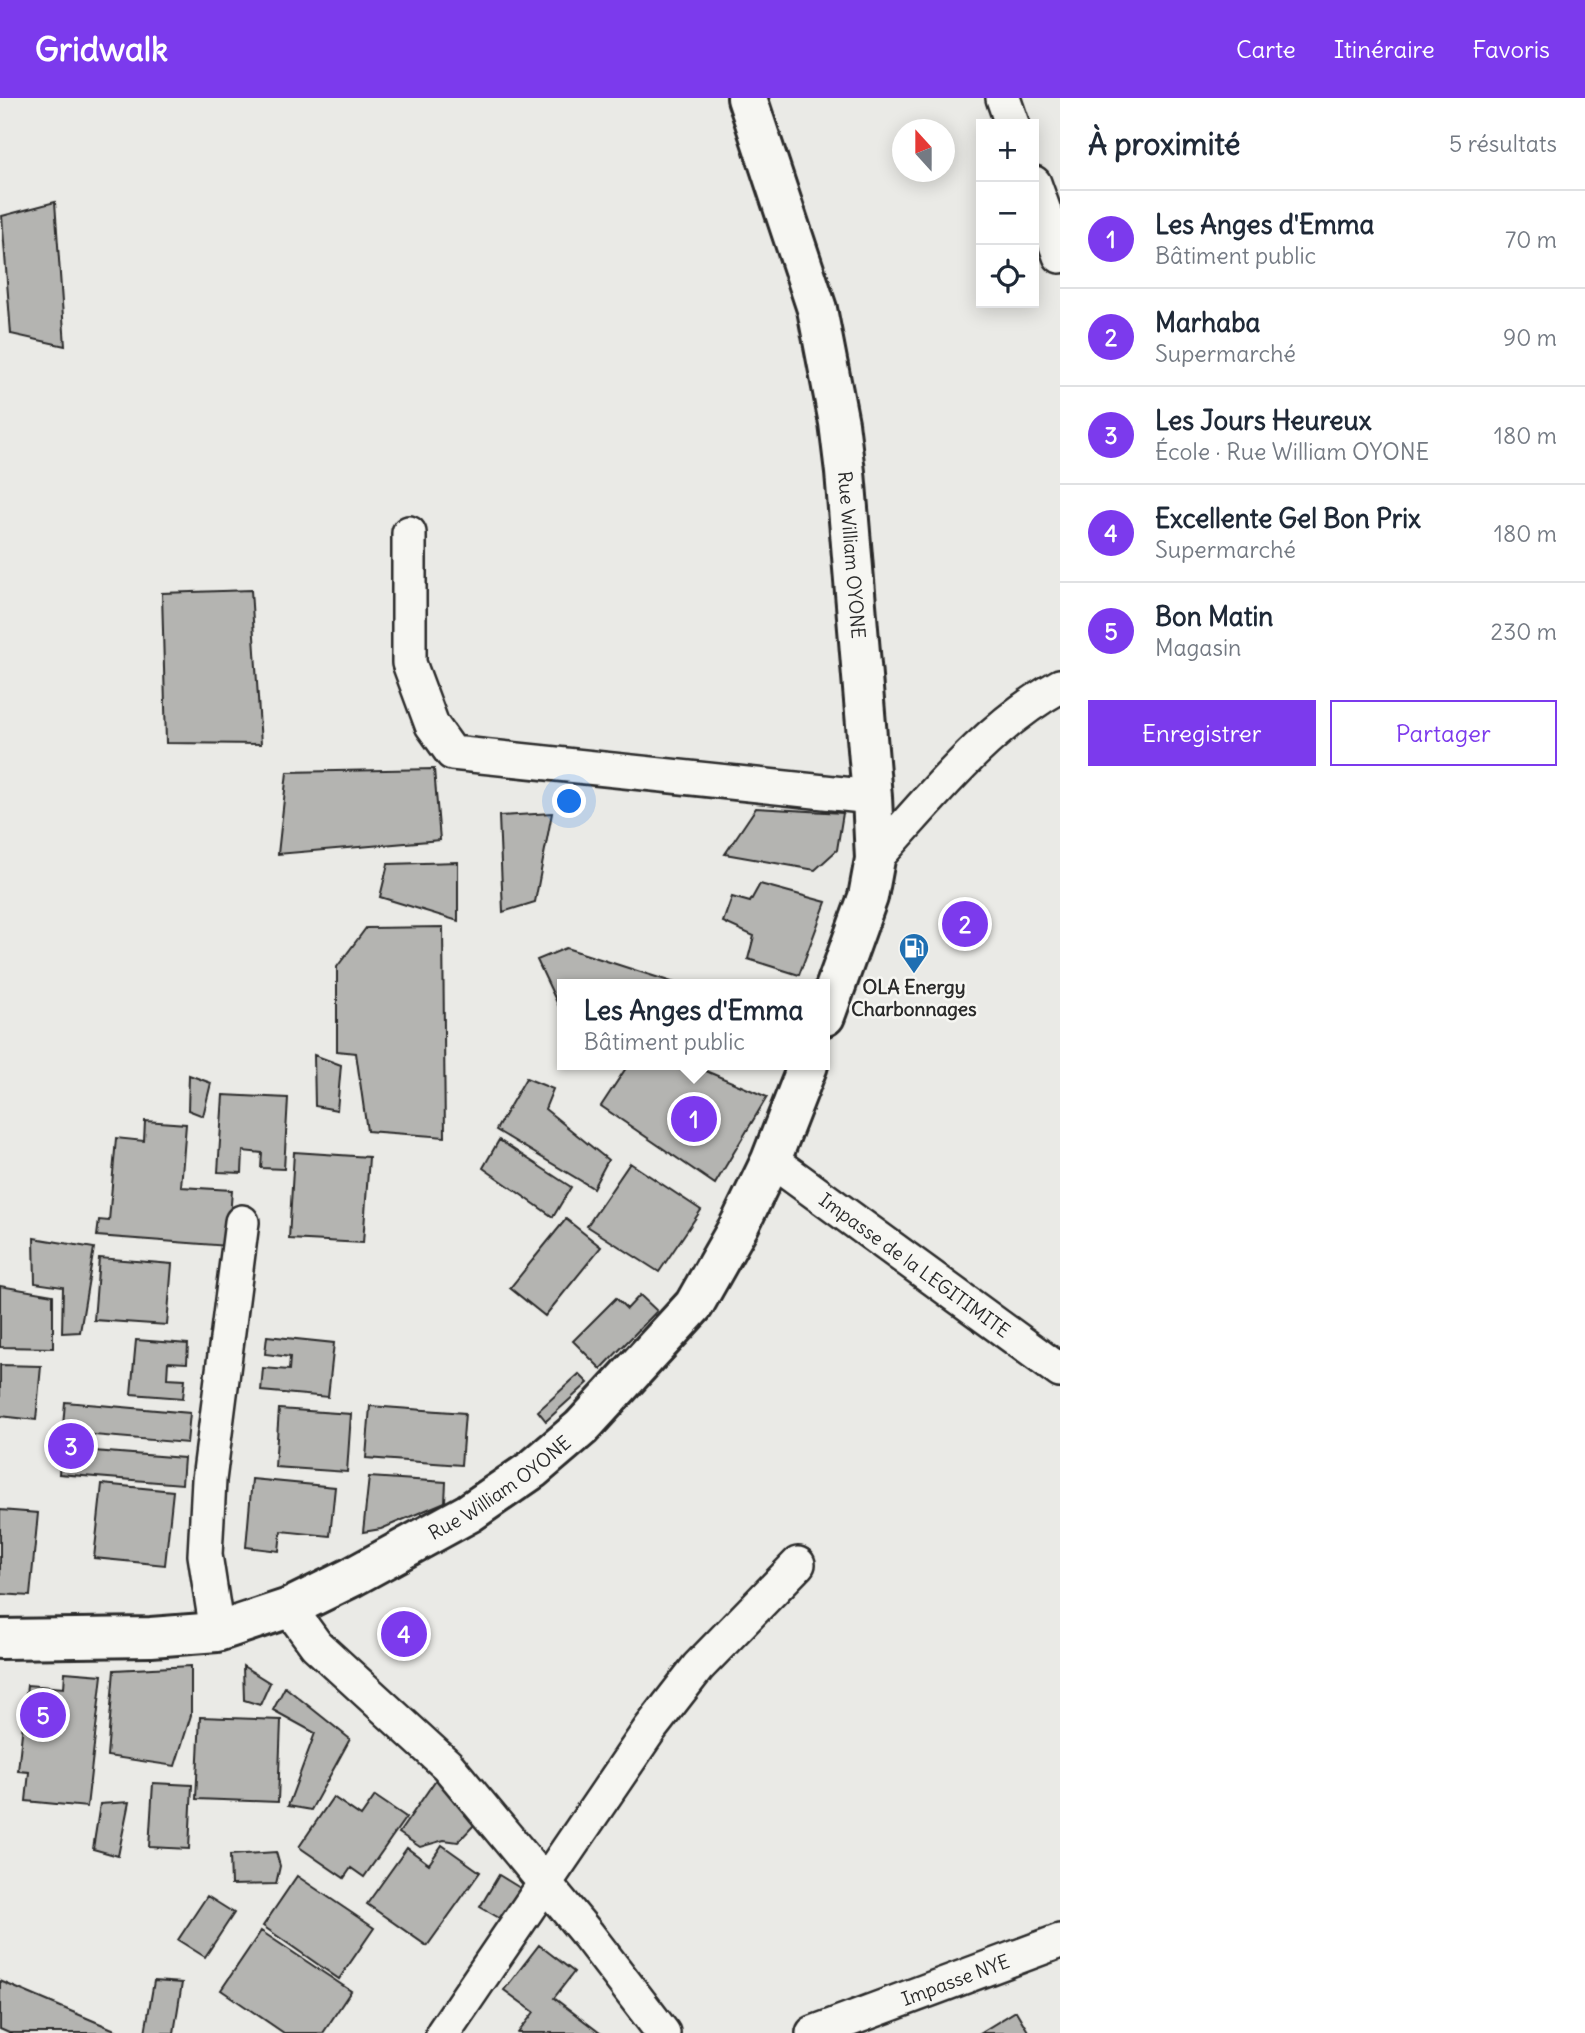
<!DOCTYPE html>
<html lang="fr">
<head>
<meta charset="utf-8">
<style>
	:root { --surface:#fff; --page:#f2f2f3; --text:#1f2937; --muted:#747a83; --line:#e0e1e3; --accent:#7c3aed }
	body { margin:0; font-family:Delius,sans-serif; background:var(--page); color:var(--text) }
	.controls { position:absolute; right:21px; top:21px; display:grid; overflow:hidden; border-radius:0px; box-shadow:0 4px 18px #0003 }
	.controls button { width:63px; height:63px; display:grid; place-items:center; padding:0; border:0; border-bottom:2px solid var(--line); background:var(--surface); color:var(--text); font:35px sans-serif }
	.compass { position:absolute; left:892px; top:21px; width:63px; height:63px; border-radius:50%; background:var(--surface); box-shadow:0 4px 18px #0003; rotate:339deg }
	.you { position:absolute; left:570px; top:704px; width:24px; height:24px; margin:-18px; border:5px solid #fff; border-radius:50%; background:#1a73e8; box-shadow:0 0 0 10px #1a73e833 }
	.badge { display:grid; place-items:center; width:46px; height:46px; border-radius:50%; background:var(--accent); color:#fff; font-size:23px; font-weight:700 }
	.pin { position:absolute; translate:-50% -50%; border:4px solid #fff; box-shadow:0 2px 7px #0006 }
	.popup { position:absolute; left:557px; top:881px; width:273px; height:91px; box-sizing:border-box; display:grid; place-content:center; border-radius:0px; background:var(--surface); filter:drop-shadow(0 2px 5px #0005); font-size:23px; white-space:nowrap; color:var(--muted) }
	.popup b { font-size:26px; color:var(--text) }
	.popup::after { content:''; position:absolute; left:50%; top:100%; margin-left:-14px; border:14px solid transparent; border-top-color:var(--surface) }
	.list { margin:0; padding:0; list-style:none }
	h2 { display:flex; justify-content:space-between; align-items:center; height:91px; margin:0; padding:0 28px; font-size:30px }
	h2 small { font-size:23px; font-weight:400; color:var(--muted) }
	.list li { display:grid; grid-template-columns:46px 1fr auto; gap:21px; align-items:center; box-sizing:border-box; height:98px; padding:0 28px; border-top:2px solid var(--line) }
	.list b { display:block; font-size:26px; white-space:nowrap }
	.list p { margin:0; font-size:23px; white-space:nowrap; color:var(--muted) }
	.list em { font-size:23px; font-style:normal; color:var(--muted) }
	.actions { display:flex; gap:14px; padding:21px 28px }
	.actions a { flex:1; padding:16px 0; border:2px solid var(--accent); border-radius:0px; text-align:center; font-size:24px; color:var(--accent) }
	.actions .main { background:var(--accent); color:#fff }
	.icon { flex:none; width:38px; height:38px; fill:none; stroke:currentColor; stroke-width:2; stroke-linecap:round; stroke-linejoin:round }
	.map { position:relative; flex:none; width:1060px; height:1935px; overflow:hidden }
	header { display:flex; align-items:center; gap:42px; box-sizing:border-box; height:98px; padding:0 35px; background:var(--accent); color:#fff }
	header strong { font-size:33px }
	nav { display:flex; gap:38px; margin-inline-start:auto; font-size:24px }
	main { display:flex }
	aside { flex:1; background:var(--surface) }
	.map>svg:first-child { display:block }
	.building { fill:#b4b4b1; stroke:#2b2b2b; stroke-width:2 }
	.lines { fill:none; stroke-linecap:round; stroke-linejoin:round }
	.minor-casing { stroke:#2b2b2b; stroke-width:38 }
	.tertiary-casing { stroke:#2b2b2b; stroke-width:44 }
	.minor { stroke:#f6f6f2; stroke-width:33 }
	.tertiary { stroke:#f6f6f2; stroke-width:38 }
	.labels { text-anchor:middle; stroke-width:5; stroke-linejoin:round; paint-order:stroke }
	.street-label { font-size:19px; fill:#2b2b2b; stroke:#f6f6f2 }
	.poi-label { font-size:19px; font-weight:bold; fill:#2b2b2b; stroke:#f6f6f2 }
</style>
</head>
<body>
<header>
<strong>Gridwalk</strong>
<nav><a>Carte</a><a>Itinéraire</a><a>Favoris</a></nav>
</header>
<main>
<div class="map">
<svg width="1060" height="1935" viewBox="0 0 1060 1935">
	<rect width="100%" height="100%" fill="#eaeae6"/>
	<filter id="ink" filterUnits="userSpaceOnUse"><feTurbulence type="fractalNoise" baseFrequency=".0143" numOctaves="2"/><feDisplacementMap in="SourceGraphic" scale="14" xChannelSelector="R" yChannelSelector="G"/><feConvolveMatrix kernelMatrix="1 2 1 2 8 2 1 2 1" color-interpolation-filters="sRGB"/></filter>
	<g filter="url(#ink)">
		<path class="building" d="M55,104l10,144 -54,-12 -9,-118z
			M251,492l10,154 -95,-1 -4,-150z
			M434,671l6,71 -162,14 9,-82z
			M756,710l87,5 -6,37 -22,20 -90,-16z
			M552,715l-17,89 -32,10 -4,-96z
			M458,764v59l-78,-24 8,-33z
			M760,786l66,18 -27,73 -51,-16 6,-23 -31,-14 9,-25 18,5z
			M443,829l2,210 -78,-6 -11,-78 -19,-2v-84l29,-39z
			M566,850l112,36h-115v28l-2,-1 -24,-51z
			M314,957l27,10 -4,45 -22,-4z
			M628,967h64l75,32 -52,87 -114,-78z
			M189,977l22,8 -8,33 -15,-6z
			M526,980l27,11 -8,20 63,51 -15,28 -97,-58z
			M223,997l65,3 -4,71 -23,-1 1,-15 -19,-2 -1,22 -24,-1z
			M145,1023l41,3 -5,63 51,3 -4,56 -131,-10 2,-16 10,1 7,-83 28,3z
			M499,1042l72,47 -18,30 -70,-49z
			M294,1054l75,5 -6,86 -74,-4z
			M630,1065l71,47 -42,62 -72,-46z
			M566,1121l35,28 -56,69 -35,-28z
			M34,1140l60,10 -14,84 -18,1 1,-46 -28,-4z
			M99,1160l73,6 -5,61 -73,-5z
			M0,1188l53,9v53l-53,-1z
			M640,1197l17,16 -56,58 -28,-28 43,-43 11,11z
			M267,1238l67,7 -6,54 -67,-6 2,-23 26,2 1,-13 -25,-3z
			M136,1242l52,4 -1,19 -19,-1 -1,16 18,1 -2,19 -52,-4z
			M0,1267l41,1 -5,54 -36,-4z
			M579,1276l9,9 -42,38 -8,-10z
			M65,1304l125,11 -3,30 -105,-9 -1,16 103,8 -2,26 -123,-10z
			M370,1308l95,7 -4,52 -95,-7z
			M279,1311l72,5 -4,58 -72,-5z
			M369,1379l77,5 -1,20 -64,27 -18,3z
			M252,1381l83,8 -5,49 -49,-5 -2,20 -33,-4z
			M102,1386l71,7 -8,74 -71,-7z
			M0,1412l38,3 -8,83 -30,-2z
			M191,1568v49l-16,51 -68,-10 7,-86z
			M243,1568l27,17 -10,22 -16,-5z
			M65,1574l37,3 -15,132 -61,-6 3,-29 -11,-1 9,-86 37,3z
			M285,1589l65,52 -39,71 -23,-4 27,-73 -42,-23z
			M200,1619l81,3 -3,82 -82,-3z
			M437,1680l39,45 -18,19 -14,-2 -24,7 -21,-14z
			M153,1685l39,2 -3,64 -40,-2z
			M375,1698l31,21 -42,60 -13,-9 -7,10 -45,-31 34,-50 28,19z
			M129,1704l-11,54 -25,-7 7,-45z
			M442,1747l38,27 -53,74 -60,-42 40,-56 22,16z
			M276,1754l4,14 -4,18 -45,1 -1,-30z
			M499,1777l21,13 -19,31 -21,-12z
			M297,1778l77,52 -35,51 -76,-53z
			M207,1798l27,17 -29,44 -27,-17z
			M261,1833l90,60 -28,42h-39l-63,-43z
			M539,1847l35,27 -20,26 46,35h-82l16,-21 -30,-22z
			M0,1883l122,52h-113l-9,-4z
			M154,1883l28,2 -8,50h-29z
			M1016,1913l13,22h-49z"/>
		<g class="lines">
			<g class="minor-casing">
				<g id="minor">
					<path d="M1003,0l9,26"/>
					<path d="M1034,85l26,73"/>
					<path d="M409,435v130l23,62 20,28 420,44"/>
					<path d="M875,761c56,-61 111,-132 185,-173"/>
					<path id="s1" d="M771,1062l289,211"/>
					<path d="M289,1510l27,37 131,120 141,170 75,98"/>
					<path d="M217,1534l-12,-77 4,-75 33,-258"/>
					<path d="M443,1935l207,-304 48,-62 100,-103"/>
					<path id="s2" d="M813,1935l247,-92"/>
				</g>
			</g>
			<g class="tertiary-casing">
				<g id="tertiary">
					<path id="s3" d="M747,0l70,211 22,114 6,49 27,325 3,62 -7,38 -43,119"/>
					<path id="s4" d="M0,1541l151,-2 66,-5 72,-24 63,-31 117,-64 64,-44 48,-41 113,-123 46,-81 31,-64 37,-95"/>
				</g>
			</g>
			<use href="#minor" class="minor"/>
			<use href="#tertiary" class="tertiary"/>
		</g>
	</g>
	<defs>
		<g id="fuel-pin" transform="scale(1.575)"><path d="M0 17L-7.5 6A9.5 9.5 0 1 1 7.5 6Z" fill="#1f6fb2" stroke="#f6f6f2"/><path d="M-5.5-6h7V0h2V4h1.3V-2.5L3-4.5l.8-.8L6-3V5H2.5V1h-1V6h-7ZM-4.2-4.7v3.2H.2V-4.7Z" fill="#fff"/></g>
	</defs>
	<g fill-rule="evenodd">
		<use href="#fuel-pin" x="914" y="850"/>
	</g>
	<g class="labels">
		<g class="street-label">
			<text dy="7" stroke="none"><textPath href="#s3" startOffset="471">Rue William OYONE</textPath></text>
			<text dy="7" stroke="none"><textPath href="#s1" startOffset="178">Impasse de la LEGITIMITE</textPath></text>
			<text dy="7" stroke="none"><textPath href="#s4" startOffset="536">Rue William OYONE</textPath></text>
			<text dy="7" stroke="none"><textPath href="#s2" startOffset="152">Impasse NYE</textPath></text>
		</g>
		<g class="poi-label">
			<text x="914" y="896">OLA Energy<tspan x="914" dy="22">Charbonnages</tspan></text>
		</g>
	</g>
</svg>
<div class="controls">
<button>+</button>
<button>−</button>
<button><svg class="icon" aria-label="locate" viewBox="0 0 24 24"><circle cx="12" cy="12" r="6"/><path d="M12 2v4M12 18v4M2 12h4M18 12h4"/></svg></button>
</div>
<svg class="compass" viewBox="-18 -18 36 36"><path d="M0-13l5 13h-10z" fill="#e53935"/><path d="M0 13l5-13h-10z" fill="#747a83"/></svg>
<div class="you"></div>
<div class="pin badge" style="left:694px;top:1021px">1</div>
<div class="popup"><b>Les Anges d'Emma</b>Bâtiment public</div>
<div class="pin badge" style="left:965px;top:826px">2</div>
<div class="pin badge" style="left:71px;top:1348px">3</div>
<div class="pin badge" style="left:404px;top:1536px">4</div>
<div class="pin badge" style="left:43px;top:1617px">5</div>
</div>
<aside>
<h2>À proximité<small>5 résultats</small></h2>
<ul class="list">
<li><span class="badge">1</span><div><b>Les Anges d'Emma</b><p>Bâtiment public</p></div><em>70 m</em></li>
<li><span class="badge">2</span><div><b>Marhaba</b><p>Supermarché</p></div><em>90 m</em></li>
<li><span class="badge">3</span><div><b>Les Jours Heureux</b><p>École · Rue William OYONE</p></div><em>180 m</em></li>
<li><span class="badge">4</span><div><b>Excellente Gel Bon Prix</b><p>Supermarché</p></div><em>180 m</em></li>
<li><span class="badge">5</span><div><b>Bon Matin</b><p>Magasin</p></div><em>230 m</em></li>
</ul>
<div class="actions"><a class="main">Enregistrer</a><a>Partager</a></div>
</aside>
</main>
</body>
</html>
